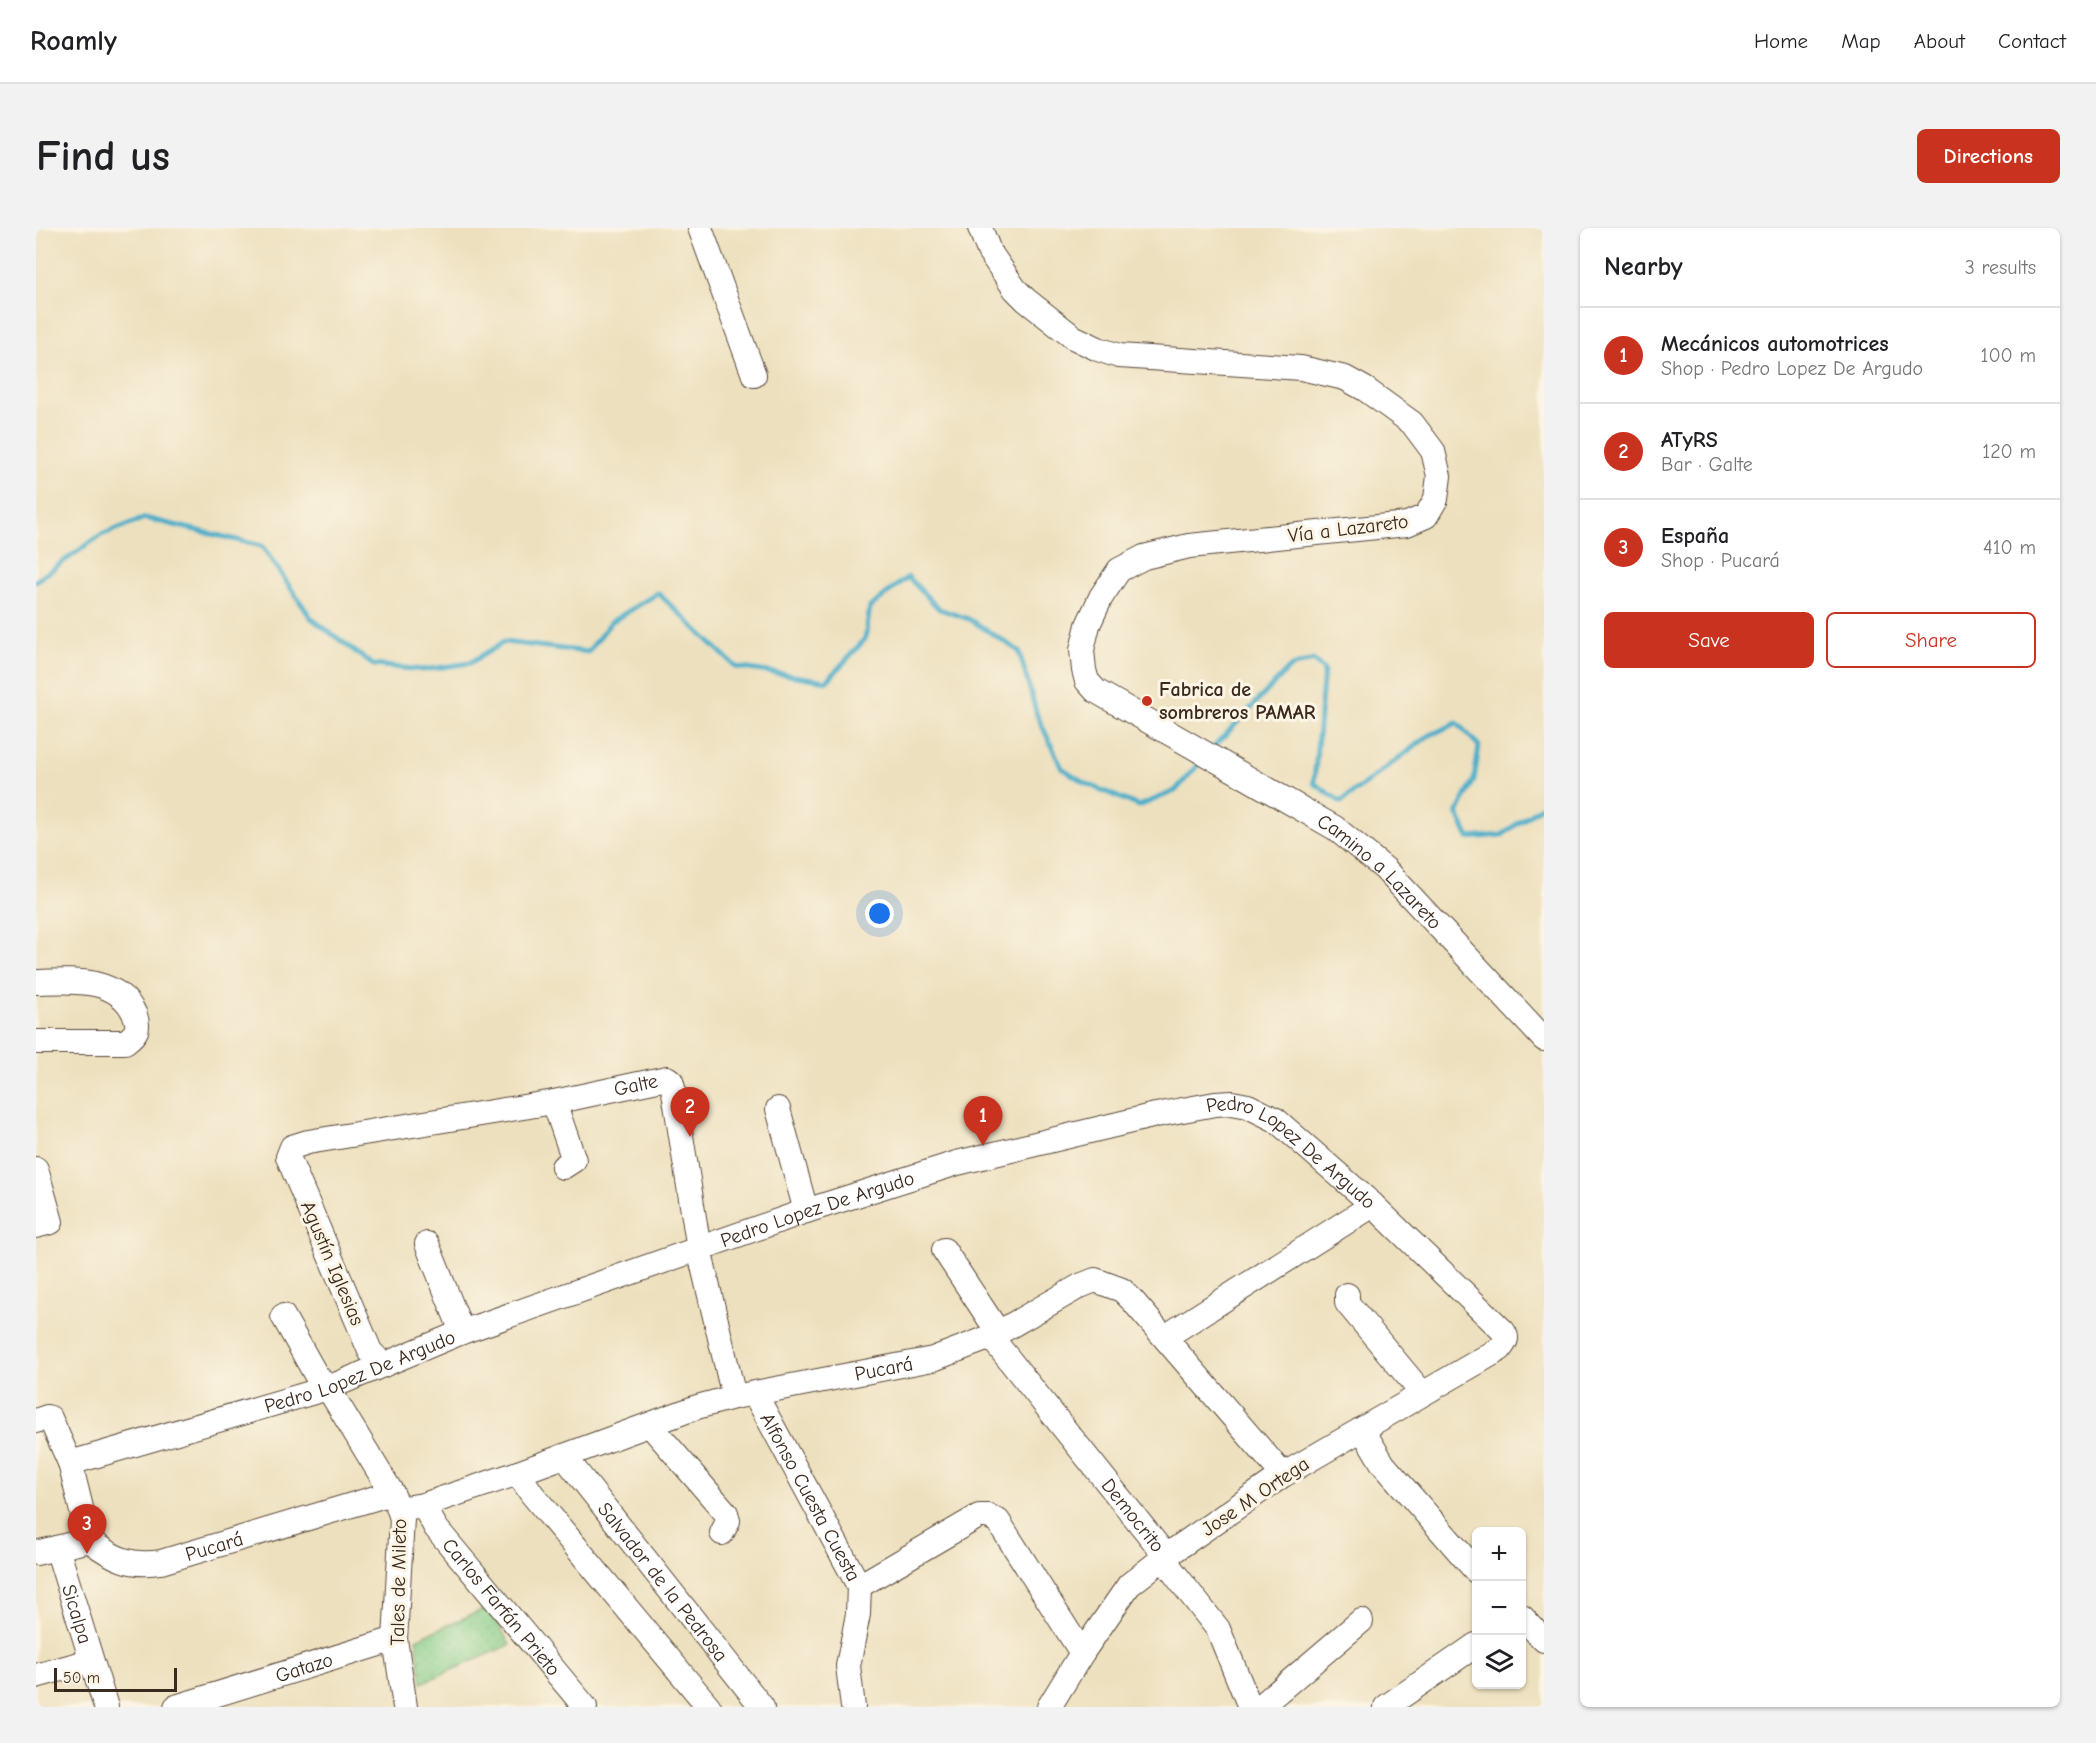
<!DOCTYPE html>
<html lang="en">
<head>
<meta charset="utf-8">
<style>
	:root { --surface:#fff; --page:#f2f2f2; --text:#202124; --muted:#757577; --line:#e0e0e0; --accent:#c8321e }
	body { margin:0; font-family:"Comic Neue",sans-serif; background:var(--page); color:var(--text) }
	.controls { position:absolute; right:18px; bottom:18px; display:grid; overflow:hidden; border-radius:9px; box-shadow:0 2px 4px #0004 }
	.controls button { width:54px; height:54px; display:grid; place-items:center; padding:0; border:0; border-bottom:2px solid var(--line); background:var(--surface); color:var(--text); font:30px sans-serif }
	.scale { position:absolute; left:18px; bottom:15px; width:123px; box-sizing:border-box; padding-left:6px; border:3px solid #3b2a1e; border-top:0; font-size:16px; line-height:21px; white-space:nowrap; color:#3b2a1e; -webkit-text-stroke:4px #fcf5e5; paint-order:stroke }
	.you { position:absolute; left:844px; top:686px; width:21px; height:21px; margin:-15px; border:4px solid #fff; border-radius:50%; background:#1a73e8; box-shadow:0 0 0 9px #1a73e833 }
	.badge { display:grid; place-items:center; width:39px; height:39px; border-radius:50%; background:var(--accent); color:#fff; font-size:20px; font-weight:700 }
	.pin { position:absolute; translate:-50% -50px; filter:drop-shadow(0 2px 3px #0008) }
	.pin::after { content:''; position:absolute; top:32px; width:21px; height:18px; background:inherit; clip-path:polygon(0 0,100% 0,50% 100%) }
	.list { margin:0; padding:0; list-style:none }
	h2 { display:flex; justify-content:space-between; align-items:center; height:78px; margin:0; padding:0 24px; font-size:26px }
	h2 small { font-size:20px; font-weight:400; color:var(--muted) }
	.list li { display:grid; grid-template-columns:39px 1fr auto; gap:18px; align-items:center; box-sizing:border-box; height:96px; padding:0 24px; border-top:2px solid var(--line) }
	.list b { display:block; font-size:22px; white-space:nowrap }
	.list p { margin:0; font-size:20px; white-space:nowrap; color:var(--muted) }
	.list em { font-size:20px; font-style:normal; color:var(--muted) }
	.actions { display:flex; gap:12px; padding:18px 24px }
	.actions a { flex:1; padding:14px 0; border:2px solid var(--accent); border-radius:9px; text-align:center; font-size:21px; color:var(--accent) }
	.actions .main { background:var(--accent); color:#fff }
	.icon { flex:none; width:33px; height:33px; fill:none; stroke:currentColor; stroke-width:2; stroke-linecap:round; stroke-linejoin:round }
	.map { position:relative; flex:none; width:1508px; height:1479px; overflow:hidden; border-radius:9px }
	header { display:flex; align-items:center; gap:36px; box-sizing:border-box; height:84px; padding:0 30px; background:var(--surface); border-bottom:2px solid var(--line) }
	header strong { font-size:28px }
	nav { display:flex; gap:33px; margin-inline-start:auto; font-size:21px }
	.intro { display:flex; align-items:center; justify-content:space-between; box-sizing:border-box; height:144px; padding:0 36px }
	h1 { margin:0; font-size:42px }
	.button { padding:15px 27px; border-radius:9px; background:var(--accent); color:#fff; font-size:21px; font-weight:700 }
	main { display:flex; gap:36px; padding:0 36px }
	aside { flex:1; background:var(--surface); border-radius:9px; box-shadow:0 2px 4px #0004 }
	.map>svg:first-child { display:block }
	.park { fill:url(#park-dots); stroke:#607b52; stroke-width:1.5 }
	.lines { fill:none; stroke-linecap:round; stroke-linejoin:round }
	.stream { stroke:#49adc9; stroke-width:5 }
	.minor-casing { stroke:#564536; stroke-width:26 }
	.minor { stroke:#fff; stroke-width:24 }
	.poi-dot { fill:#c8321e; stroke:#fcf5e5; stroke-width:2 }
	.labels { text-anchor:middle; stroke-width:6; stroke-linejoin:round; paint-order:stroke }
	.street-label { font-size:20px; fill:#3b2a1e; stroke:#fcf5e5 }
	.poi-label { font-size:20px; font-weight:bold; fill:#3b2a1e; stroke:#fcf5e5; text-anchor:start }
</style>
</head>
<body>
<header>
<strong>Roamly</strong>
<nav><a>Home</a><a>Map</a><a>About</a><a>Contact</a></nav>
</header>
<div class="intro"><h1>Find us</h1><a class="button">Directions</a></div>
<main>
<div class="map">
<svg width="1508" height="1479" viewBox="0 0 1508 1479">
	<defs>
		<pattern id="park-dots" width="8" height="8" patternUnits="userSpaceOnUse" patternTransform="scale(1.5)"><rect width="8" height="8" fill="#84cc87"/><path d="M2 2h.1M6 6h.1" fill="none" stroke="#73af74" stroke-width="1.8" stroke-linecap="round"/></pattern>
	</defs>
	<rect width="100%" height="100%" fill="#fcf5e5"/>
	<filter id="ink" filterUnits="userSpaceOnUse"><feTurbulence type="fractalNoise" baseFrequency=".0167" numOctaves="2"/><feDisplacementMap in="SourceGraphic" scale="12" xChannelSelector="R" yChannelSelector="G"/><feConvolveMatrix kernelMatrix="1 2 1 2 8 2 1 2 1" color-interpolation-filters="sRGB"/></filter>
	<filter id="wash" filterUnits="userSpaceOnUse"><feTurbulence type="fractalNoise" baseFrequency=".008" numOctaves="4" result="noise"/><feDisplacementMap in="SourceGraphic" scale="24" xChannelSelector="R" yChannelSelector="G"/><feGaussianBlur stdDeviation="1.35" result="paint"/><feColorMatrix in="noise" values="0 0 0 0 0 0 0 0 0 0 0 0 0 0 0 0 0 1.4 0 .05"/><feComposite in="paint" operator="in"/></filter>
	<g filter="url(#wash)">
		<rect width="100%" height="100%" fill="#ede0be"/>
		<path class="park" d="M453,1379l21,38 -88,38 -6,-44z"/>
		<g class="lines">
			<path class="stream" d="M0,353l65,-46 44,-17 117,28 49,72 62,47 50,5 47,-7 34,-21 84,10 23,-30 47,-29 78,74 91,14 38,-42 5,-32 38,-30 31,32 30,10 50,32 18,64 25,53 23,15 54,23 36,-15 28,-32
				M1175,522l78,-82 24,-8 11,10 -10,113 27,19 87,-66 29,-13 22,23 -5,34 -17,33 12,25 33,-3 42,-31"/>
		</g>
	</g>
	<g filter="url(#ink)">
		<g class="lines">
			<g class="minor-casing">
				<g id="minor">
					<path d="M664,0l54,147"/>
					<path id="s1" d="M944,0l9,23 26,38 11,11 47,37 25,12 21,7 182,12 44,10 20,11 47,34 21,28 6,25 -3,23 -10,17 -19,8 -218,22 -45,11 -25,13 -18,27 -13,28 -6,25 2,20 3,11 9,10 239,137 50,41 159,170"/>
					<path d="M0,754c35,-1 82,-6 99,33 5,14 1,19 -10,27h-89"/>
					<path d="M518,874l20,58 -11,7"/>
					<path d="M742,881l28,102"/>
					<path d="M0,941l15,53 -15,4"/>
					<path d="M391,1016l35,88"/>
					<path d="M908,1022l54,82"/>
					<path d="M1311,1067v8l75,90"/>
					<path d="M247,1088l33,59 12,13 64,105 7,16 3,10 -7,120 10,68"/>
					<path id="s2" d="M955,1109l175,219 5,13 47,60 32,78"/>
					<path d="M1129,1109l208,-132"/>
					<path id="s3" d="M347,1137l-13,-14 -82,-194 4,-10 16,-5 246,-40 113,-24 4,3 3,11 25,157 35,148"/>
					<path id="s4" d="M719,1166l104,192 -1,28 -10,52 5,41"/>
					<path d="M0,1193l11,-4 3,1 20,45 19,77"/>
					<path d="M614,1197l76,88 2,8 -6,12"/>
					<path d="M1326,1201l21,35 93,107"/>
					<path id="s5" d="M528,1228l198,251"/>
					<path id="s6" d="M34,1235l258,-75 134,-56 344,-121 151,-48 199,-48 59,-11 17,-1 16,3 28,14 97,85 130,126c6,8 2,11 -3,18l-217,126 -117,81 -37,29 -47,68 -33,54"/>
					<path d="M482,1245l14,21 177,213"/>
					<path id="s7" d="M387,1277l13,23 149,179"/>
					<path id="s8" d="M363,1281l24,-4 95,-32 179,-66 37,-10 199,-38 58,-22 89,-51 15,-6 27,10 10,10 151,175"/>
					<path id="s9" d="M21,1320l49,159"/>
					<path id="s10" d="M0,1325l53,-13c24,18 41,27 72,22l231,-69"/>
					<path d="M823,1358l120,-70h9l10,5 84,132"/>
					<path d="M1486,1389l22,23"/>
					<path d="M0,1448l54,-15"/>
					<path id="s11" d="M140,1479l219,-68"/>
					<path d="M1224,1479l101,-86"/>
					<path d="M1350,1479l90,-62"/>
				</g>
			</g>
			<use href="#minor" class="minor"/>
		</g>
	</g>
	<circle class="poi-dot" cx="1111" cy="473" r="6"/>
	<g class="labels">
		<g class="street-label">
			<text transform="translate(1312 300) rotate(-7)" y="7">Vía a Lazareto</text>
			<text dy="7" stroke="none"><textPath href="#s1" startOffset="1394">Camino a Lazareto</textPath></text>
			<text dy="7" stroke="none"><textPath href="#s3" startOffset="590">Galte</textPath></text>
			<text dy="7" stroke="none"><textPath href="#s6" startOffset="1294">Pedro Lopez De Argudo</textPath></text>
			<text dy="7" stroke="none"><textPath href="#s6" startOffset="790">Pedro Lopez De Argudo</textPath></text>
			<text transform="translate(297 1035) rotate(67)" y="7">Agustín Iglesias</text>
			<text dy="7" stroke="none"><textPath href="#s8" startOffset="506">Pucará</textPath></text>
			<text dy="7" stroke="none"><textPath href="#s6" startOffset="304">Pedro Lopez De Argudo</textPath></text>
			<text dy="7" stroke="none"><textPath href="#s4" startOffset="117">Alfonso Cuesta Cuesta</textPath></text>
			<text transform="translate(1219 1268) rotate(-34)" y="7">Jose M Ortega</text>
			<text dy="7" stroke="none"><textPath href="#s2" startOffset="228">Democrito</textPath></text>
			<text dy="7" stroke="none"><textPath href="#s10" startOffset="188">Pucará</textPath></text>
			<text transform="translate(362 1354) rotate(-89)" y="7">Tales de Mileto</text>
			<text dy="7" stroke="none"><textPath href="#s5" startOffset="160">Salvador de la Pedrosa</textPath></text>
			<text dy="7" stroke="none"><textPath href="#s7" startOffset="129">Carlos Farfán Prieto</textPath></text>
			<text dy="7" stroke="none"><textPath href="#s9" startOffset="69">Sicalpa</textPath></text>
			<text dy="7" stroke="none"><textPath href="#s11" startOffset="134">Gatazo</textPath></text>
		</g>
		<g class="poi-label">
			<text x="1123" y="468">Fabrica de<tspan x="1123" dy="23">sombreros PAMAR</tspan></text>
		</g>
	</g>
</svg>
<div class="controls">
<button>+</button>
<button>−</button>
<button><svg class="icon" aria-label="layers" viewBox="0 0 24 24"><path d="M12 4l9 5-9 5-9-5zM3 14l9 5 9-5"/></svg></button>
</div>
<div class="scale">50 m</div>
<div class="you"></div>
<div class="pin badge" style="left:947px;top:918px">1</div>
<div class="pin badge" style="left:654px;top:909px">2</div>
<div class="pin badge" style="left:51px;top:1326px">3</div>
</div>
<aside>
<h2>Nearby<small>3 results</small></h2>
<ul class="list">
<li><span class="badge">1</span><div><b>Mecánicos automotrices</b><p>Shop · Pedro Lopez De Argudo</p></div><em>100 m</em></li>
<li><span class="badge">2</span><div><b>ATyRS</b><p>Bar · Galte</p></div><em>120 m</em></li>
<li><span class="badge">3</span><div><b>España</b><p>Shop · Pucará</p></div><em>410 m</em></li>
</ul>
<div class="actions"><a class="main">Save</a><a>Share</a></div>
</aside>
</main>
</body>
</html>
